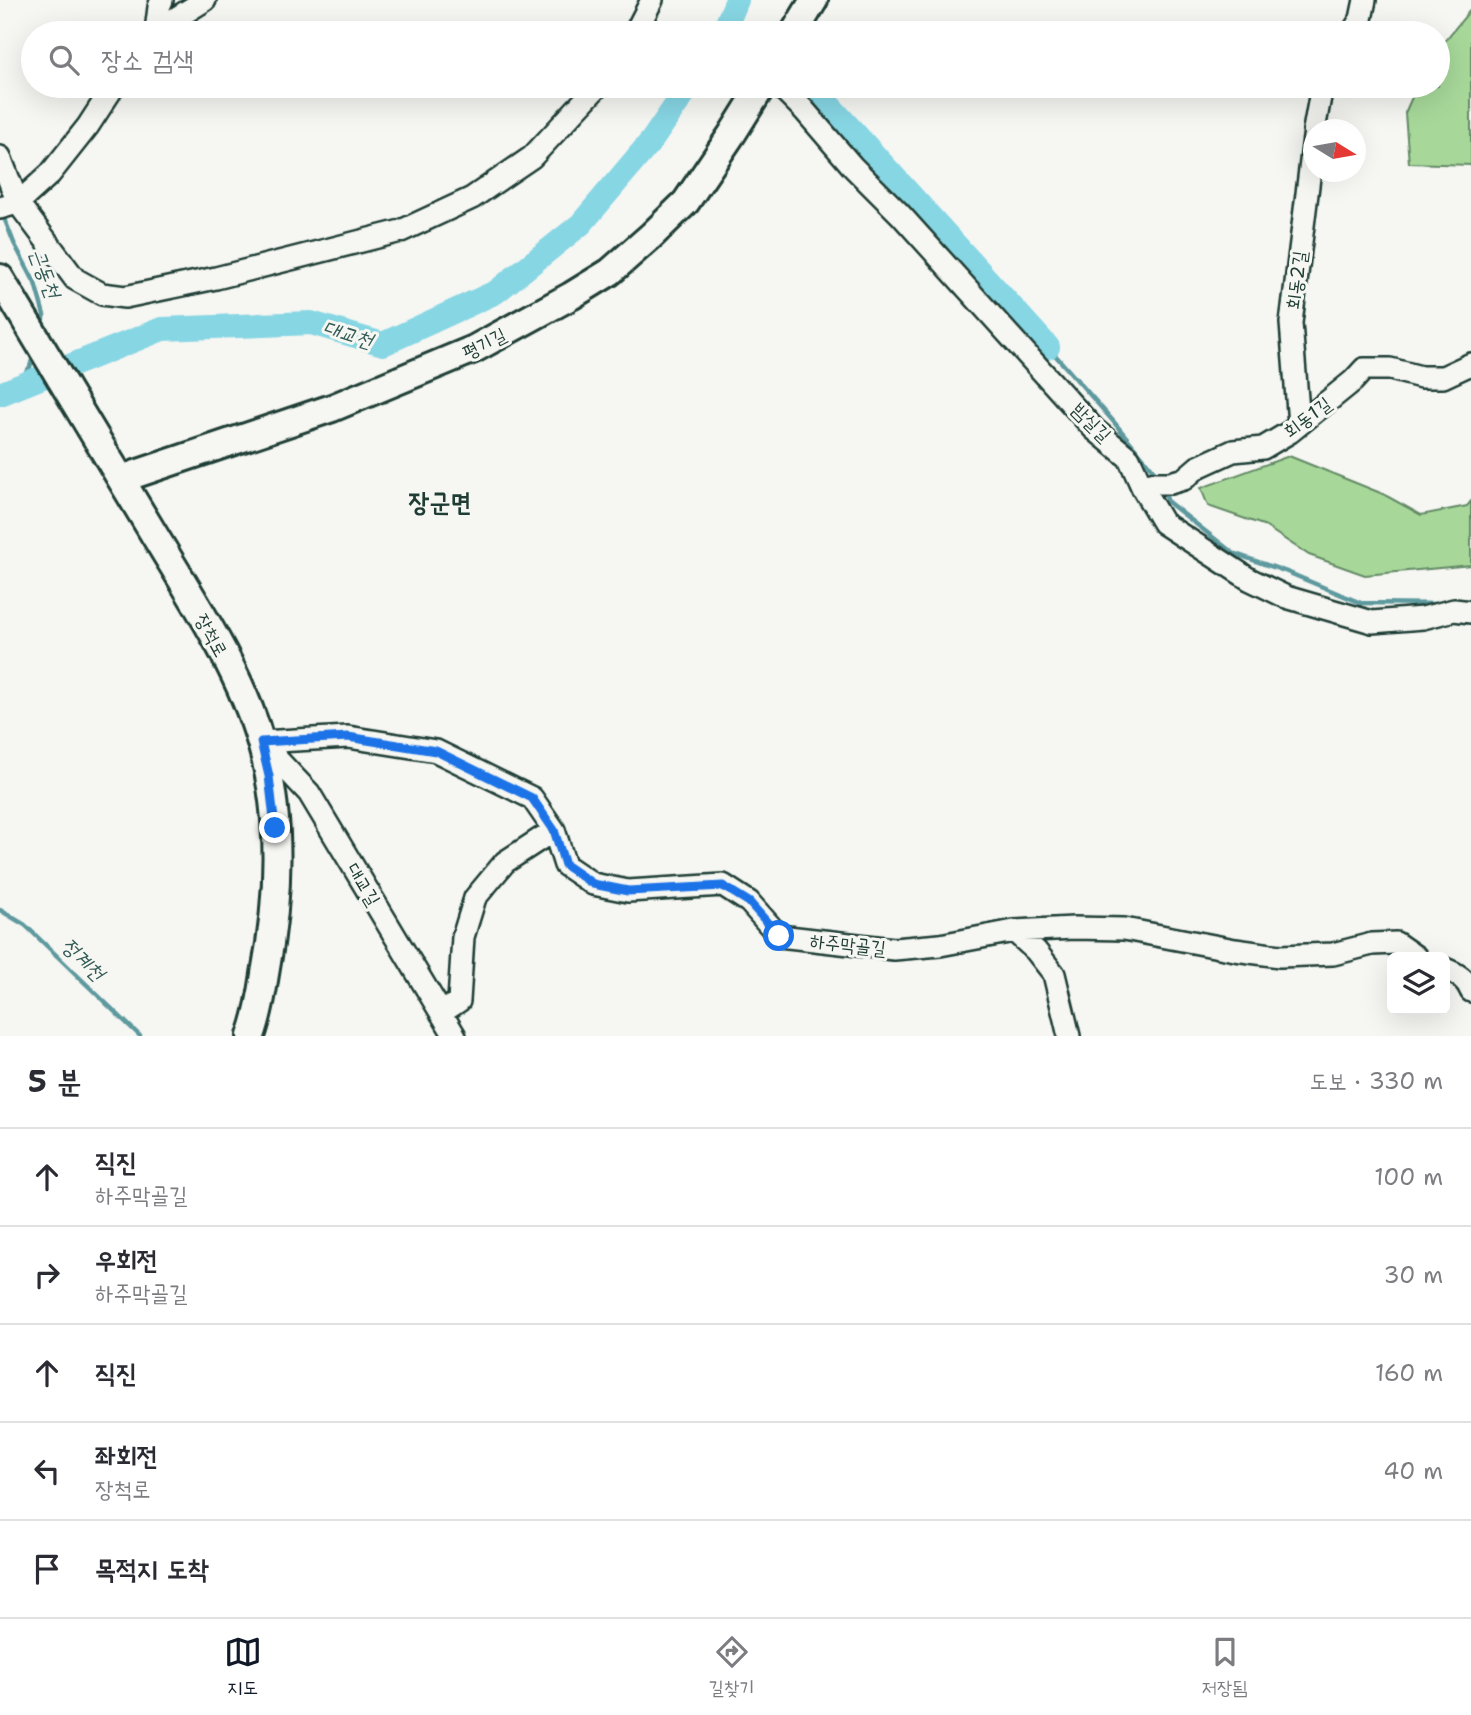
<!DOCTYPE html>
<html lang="ko">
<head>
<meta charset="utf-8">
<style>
	:root { --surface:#fff; --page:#f2f2f3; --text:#2b2b33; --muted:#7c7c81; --line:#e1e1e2; --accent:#111827 }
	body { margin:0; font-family:"Shantell Sans","Poor Story",sans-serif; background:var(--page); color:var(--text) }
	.controls { position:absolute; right:21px; bottom:21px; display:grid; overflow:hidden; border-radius:10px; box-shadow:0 7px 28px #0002 }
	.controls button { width:63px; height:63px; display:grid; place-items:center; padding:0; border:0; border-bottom:2px solid var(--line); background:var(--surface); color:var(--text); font:35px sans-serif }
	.compass { position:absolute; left:1303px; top:119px; width:63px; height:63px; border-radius:50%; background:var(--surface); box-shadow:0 7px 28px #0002; rotate:101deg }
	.stop { position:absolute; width:21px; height:21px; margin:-16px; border:5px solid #1a73e8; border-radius:50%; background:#fff }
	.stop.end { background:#1a73e8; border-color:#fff; box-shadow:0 2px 7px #0008 }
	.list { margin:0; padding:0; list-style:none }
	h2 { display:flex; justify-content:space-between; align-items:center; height:91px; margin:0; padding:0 28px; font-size:30px }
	h2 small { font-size:23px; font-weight:400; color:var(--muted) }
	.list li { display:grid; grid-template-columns:46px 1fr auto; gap:21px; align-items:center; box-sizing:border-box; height:98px; padding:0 28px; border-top:2px solid var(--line) }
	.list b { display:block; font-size:26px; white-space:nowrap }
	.list p { margin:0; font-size:23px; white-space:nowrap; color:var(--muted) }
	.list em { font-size:23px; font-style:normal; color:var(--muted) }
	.icon { flex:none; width:38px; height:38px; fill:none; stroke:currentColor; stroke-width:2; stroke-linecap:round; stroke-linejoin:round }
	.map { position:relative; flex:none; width:1471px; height:1036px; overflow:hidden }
	.search { position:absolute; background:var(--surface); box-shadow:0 7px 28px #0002; left:21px; right:21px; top:21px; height:77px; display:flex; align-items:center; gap:18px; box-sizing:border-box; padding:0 24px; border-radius:38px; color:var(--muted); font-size:26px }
	.sheet { height:581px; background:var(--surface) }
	nav { display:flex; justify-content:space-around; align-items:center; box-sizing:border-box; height:98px; border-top:2px solid var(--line); background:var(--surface); font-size:19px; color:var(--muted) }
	nav a { display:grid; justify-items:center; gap:4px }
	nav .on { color:var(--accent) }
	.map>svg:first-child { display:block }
	.green { fill:#a7d899; stroke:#638a66; stroke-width:2 }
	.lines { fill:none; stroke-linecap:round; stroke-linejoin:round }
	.stream { stroke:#5d999e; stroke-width:4.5 }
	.river { stroke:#87d6e4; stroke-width:24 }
	.minor-casing { stroke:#1f3d34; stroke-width:26 }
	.major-casing { stroke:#1f3d34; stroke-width:32 }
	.minor { stroke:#f6f6f2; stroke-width:21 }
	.major { stroke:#f6f6f2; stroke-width:26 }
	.route { stroke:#1a73e8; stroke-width:9 }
	.labels { text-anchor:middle; stroke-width:6; stroke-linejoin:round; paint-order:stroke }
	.street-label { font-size:19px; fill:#1f3d34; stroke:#f6f6f2 }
	.water-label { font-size:21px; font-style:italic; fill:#345c57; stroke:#f6f6f2 }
	.district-label { font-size:26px; font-weight:bold; fill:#1f3d34; stroke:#f6f6f2 }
</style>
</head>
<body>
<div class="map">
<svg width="1471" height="1036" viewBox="0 0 1471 1036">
	<rect width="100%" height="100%" fill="#f6f6f2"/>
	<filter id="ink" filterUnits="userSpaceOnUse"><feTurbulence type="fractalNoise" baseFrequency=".0143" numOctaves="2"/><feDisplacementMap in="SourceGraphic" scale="14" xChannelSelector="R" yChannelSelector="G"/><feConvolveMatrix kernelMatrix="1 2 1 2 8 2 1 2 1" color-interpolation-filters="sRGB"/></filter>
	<g filter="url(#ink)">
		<path class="green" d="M1471,9v156l-62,-2 -4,-50 12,-27h21v-37z
			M1289,456l94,38 38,21 46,-9 4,-5v64l-106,10 -56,-20 -46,-30 -55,-19 -7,-18z"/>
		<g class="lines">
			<path class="stream" d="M3,215l11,28 21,40 9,32 -3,12
				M1048,347l65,74 45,55
				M13,389l17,-22 4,-15
				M1164,491l4,11 65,51 54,19 74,31 81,1
				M0,910l25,15 115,111"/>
			<path class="river" d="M723,33l14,-33
				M812,86l236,261
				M0,394l162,-65 149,-6 72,21 113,-52 85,-68 71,-84 37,-54"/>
			<g class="minor-casing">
				<path id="minor" d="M156,31l3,-24 3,-7
					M152,33l53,-33
					M635,33l17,-33
					M1352,33l9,-14 4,-19
					M780,86l24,24 49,57 47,47 194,215 35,29 14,31 20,34 86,56 37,18 86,25 51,-4 31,-8 17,2
					M1314,130l8,-44
					M0,157l18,46 57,76 27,15 23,3 91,-19 185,-47 71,-33 60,-41 66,-71
					M0,208l18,-5 32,-29 38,-48 26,-40
					M1299,424l-8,-101 23,-186
					M1143,489l7,-6h20l14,-4 14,-12 35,-16 30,-3 27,-16 63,-51 11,-12h26l31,8h22l28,-13
					M261,742l48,51 146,243
					M261,742l87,-5 88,14 96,47 22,32
					M1014,931l22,20 18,23 15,62
					M1445,969c11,4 22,10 26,22
					M441,1013l18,-12 4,-64 12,-39 30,-36 49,-32 11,35 28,19 35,7 95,-6 26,17 30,34 115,13 46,-4 74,-14 60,-3 50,1 111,21 45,6 53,-2 39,-10 24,-1 20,14"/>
			</g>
			<g class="major-casing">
				<path id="major" d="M794,33l20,-33
					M0,278c52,86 104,172 155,258 39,65 85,134 106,207 22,74 18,156 4,231 -3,21 -7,42 -14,62
					M121,479l211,-71 142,-59 97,-53 39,-24 42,-37 34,-33 46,-68 30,-48"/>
			</g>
			<use href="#minor" class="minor"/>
			<use href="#major" class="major"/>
		</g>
	</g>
	<g class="lines" filter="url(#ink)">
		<path class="route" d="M275,828l-6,-52 -8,-34 87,-5 88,14 96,47 22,32 11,35 28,19 35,7 95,-5 26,16 30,34"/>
	</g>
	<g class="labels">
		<g class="street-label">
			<text transform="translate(1296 280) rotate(-83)" y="7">회동2길</text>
			<text transform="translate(484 343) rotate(-27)" y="7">평기길</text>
			<text transform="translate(1307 417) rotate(-37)" y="7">회동1길</text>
			<text transform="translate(1092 422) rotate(45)" y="7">밤실길</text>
			<text transform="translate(212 635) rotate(61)" y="7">장척로</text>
			<text transform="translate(364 884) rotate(59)" y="7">대교길</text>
			<text transform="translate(848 944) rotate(6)" y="7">하주막골길</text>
		</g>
		<g class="water-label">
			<text transform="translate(45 273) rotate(69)" y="7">근동천</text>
			<text transform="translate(348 334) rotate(17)" y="7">대교천</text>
			<text transform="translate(83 959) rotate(44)" y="7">정계천</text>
		</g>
		<g class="district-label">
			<text x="440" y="511">장군면</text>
		</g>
	</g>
</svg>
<div class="controls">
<button><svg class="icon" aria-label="layers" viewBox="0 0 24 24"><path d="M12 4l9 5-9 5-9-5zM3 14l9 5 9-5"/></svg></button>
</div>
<svg class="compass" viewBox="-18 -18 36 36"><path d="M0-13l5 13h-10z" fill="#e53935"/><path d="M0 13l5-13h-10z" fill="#7c7c81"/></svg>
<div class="stop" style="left:779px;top:936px"></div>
<div class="stop end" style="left:275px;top:828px"></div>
<div class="search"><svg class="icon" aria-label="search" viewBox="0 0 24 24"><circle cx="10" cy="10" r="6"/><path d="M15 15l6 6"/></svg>장소 검색</div>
</div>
<section class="sheet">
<h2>5 분<small>도보 · 330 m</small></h2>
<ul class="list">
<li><svg class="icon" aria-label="ahead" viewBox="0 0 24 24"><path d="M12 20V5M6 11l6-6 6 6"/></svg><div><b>직진</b><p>하주막골길</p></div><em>100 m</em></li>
<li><svg class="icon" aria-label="right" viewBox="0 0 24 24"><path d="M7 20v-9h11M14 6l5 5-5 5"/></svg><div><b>우회전</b><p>하주막골길</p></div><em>30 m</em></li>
<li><svg class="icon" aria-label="ahead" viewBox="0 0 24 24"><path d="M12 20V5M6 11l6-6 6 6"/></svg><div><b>직진</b></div><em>160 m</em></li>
<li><svg class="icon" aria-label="left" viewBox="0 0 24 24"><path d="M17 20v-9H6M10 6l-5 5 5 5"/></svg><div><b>좌회전</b><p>장척로</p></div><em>40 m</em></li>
<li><svg class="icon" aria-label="arrive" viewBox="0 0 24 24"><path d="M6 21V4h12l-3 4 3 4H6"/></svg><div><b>목적지 도착</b></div></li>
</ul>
</section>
<nav>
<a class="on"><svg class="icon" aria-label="map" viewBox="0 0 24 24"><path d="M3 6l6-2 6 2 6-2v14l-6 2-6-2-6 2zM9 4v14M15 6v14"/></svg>지도</a>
<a><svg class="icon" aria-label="directions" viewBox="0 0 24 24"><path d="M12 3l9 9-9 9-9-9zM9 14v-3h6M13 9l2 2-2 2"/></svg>길찾기</a>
<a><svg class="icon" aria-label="saved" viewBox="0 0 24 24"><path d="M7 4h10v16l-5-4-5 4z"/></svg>저장됨</a>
</nav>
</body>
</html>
